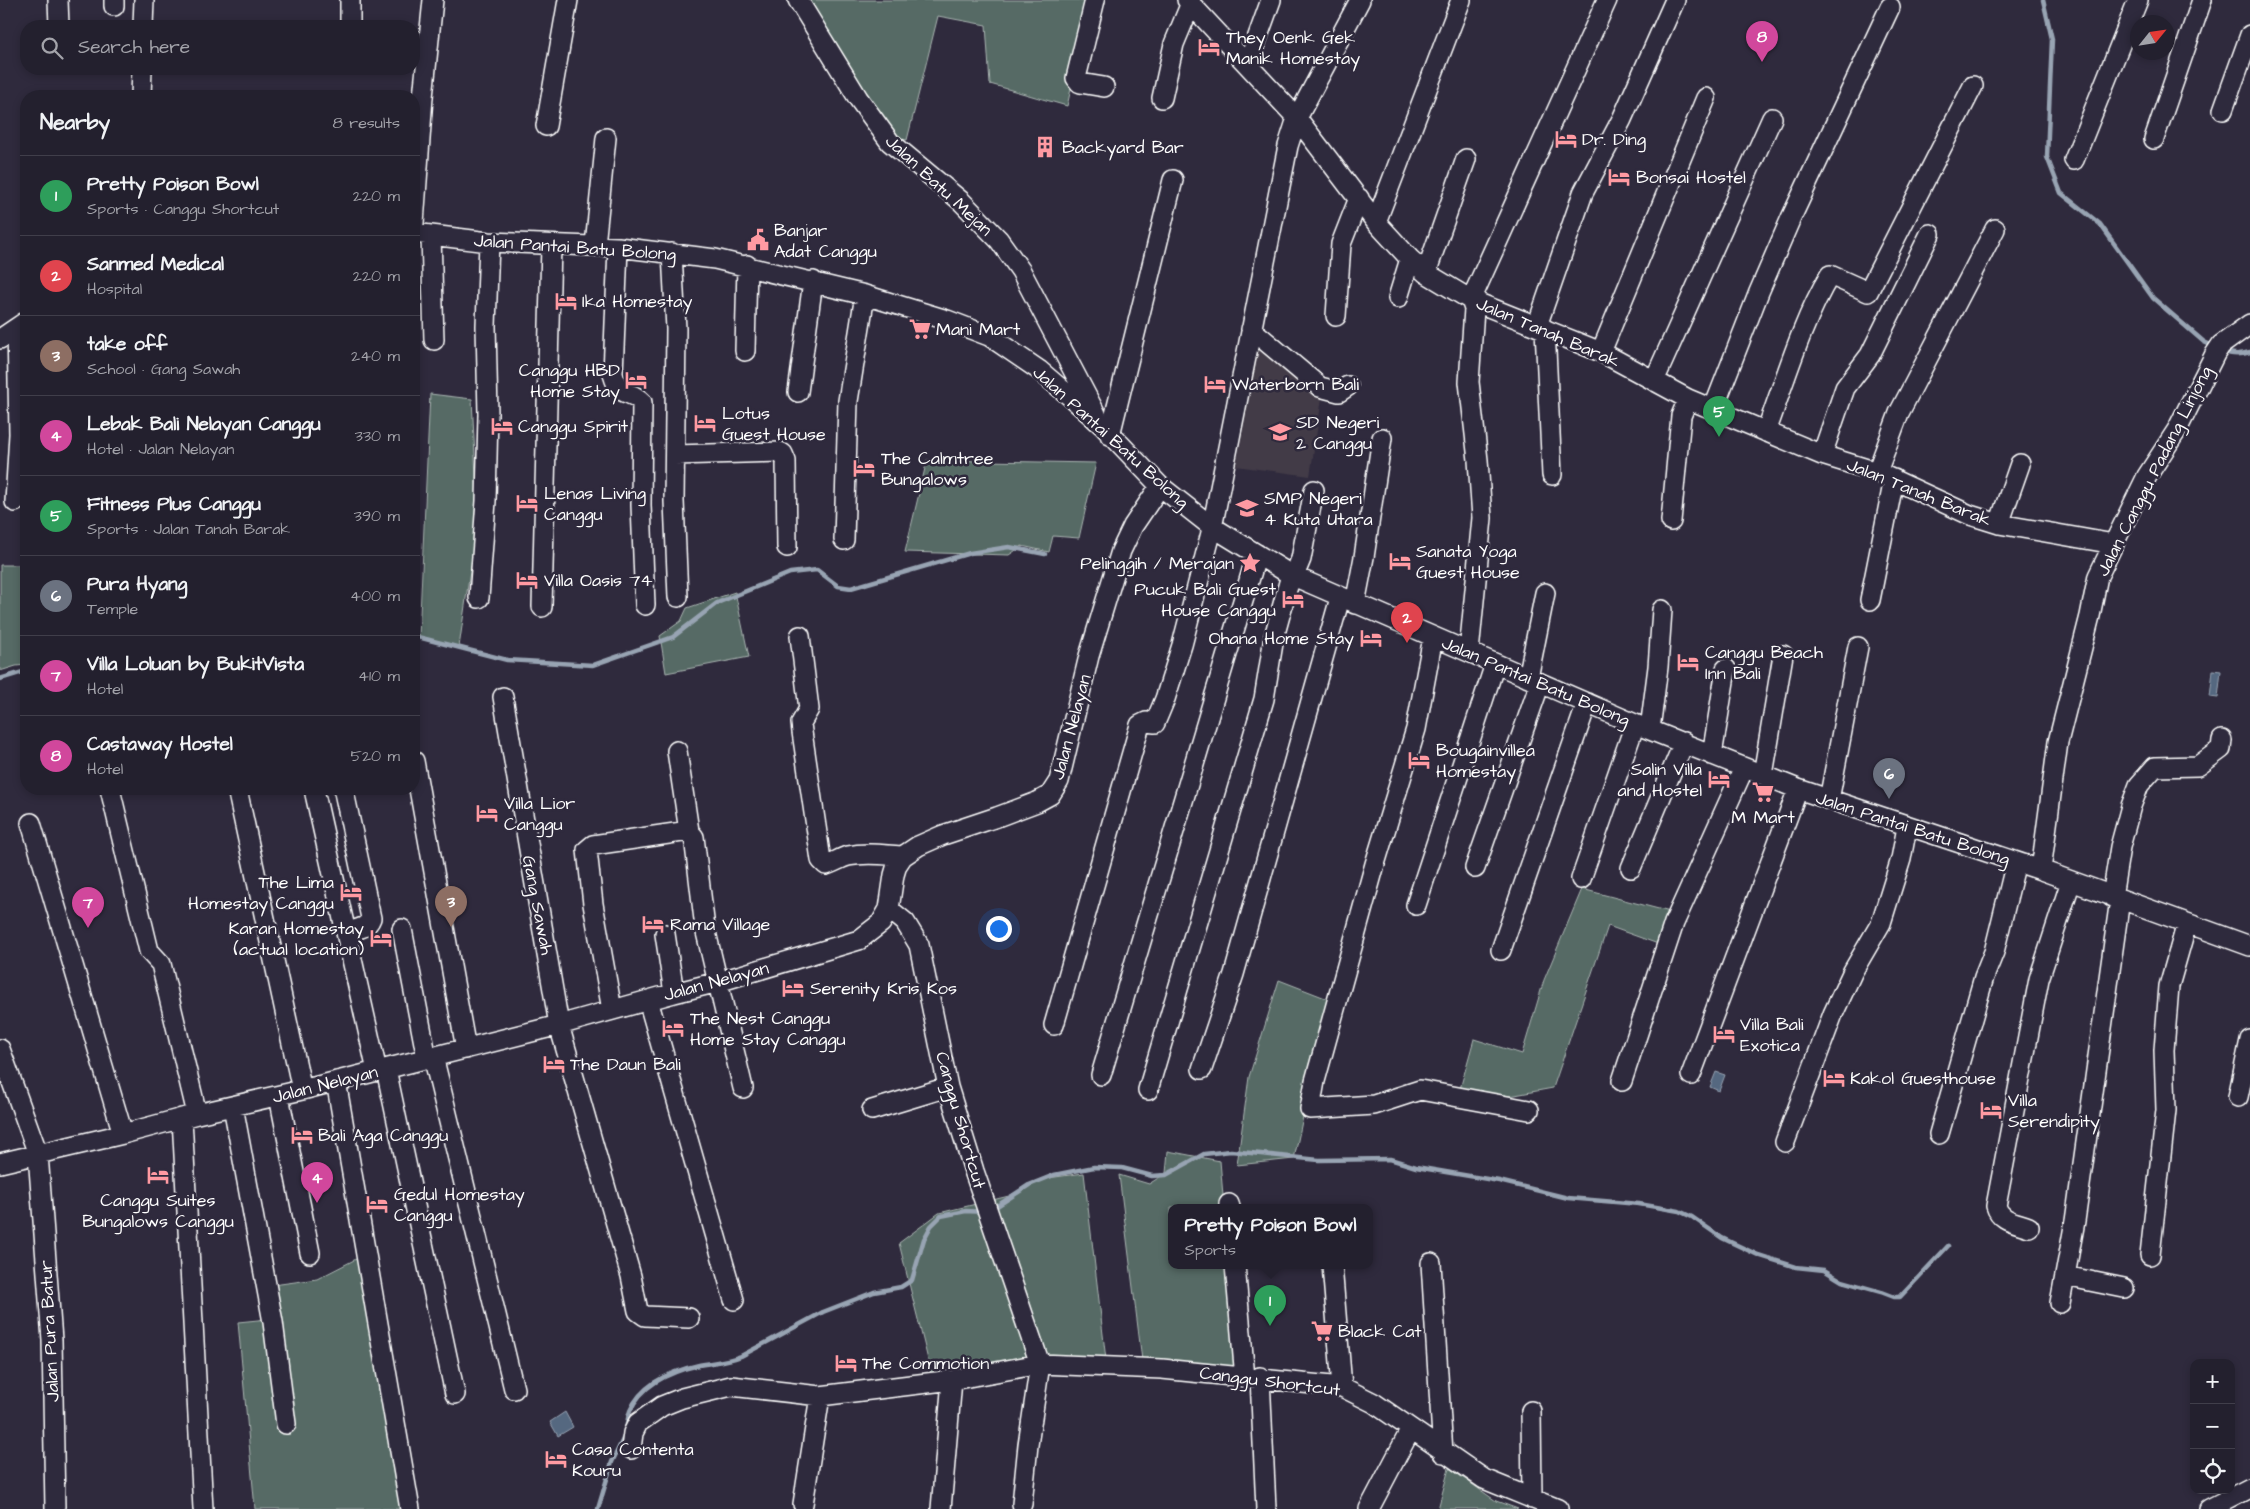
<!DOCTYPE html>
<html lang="en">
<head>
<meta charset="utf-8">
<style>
	:root { --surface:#23202e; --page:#2b2836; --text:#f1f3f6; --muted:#a3a3aa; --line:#403e4a; --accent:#ff9aa2 }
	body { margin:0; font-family:"Architects Daughter",sans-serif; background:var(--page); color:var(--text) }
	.controls { position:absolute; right:15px; bottom:15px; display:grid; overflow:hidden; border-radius:10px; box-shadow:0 2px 8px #0003 }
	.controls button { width:45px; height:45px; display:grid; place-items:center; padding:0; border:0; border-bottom:1px solid var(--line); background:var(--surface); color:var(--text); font:25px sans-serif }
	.compass { position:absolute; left:2130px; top:15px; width:45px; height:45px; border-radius:50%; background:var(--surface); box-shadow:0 2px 8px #0003; rotate:60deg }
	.you { position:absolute; left:998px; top:928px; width:18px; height:18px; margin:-12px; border:4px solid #fff; border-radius:50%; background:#1a73e8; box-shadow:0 0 0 8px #1a73e833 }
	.badge { display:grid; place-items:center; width:32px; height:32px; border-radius:50%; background:var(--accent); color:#fff; font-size:16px; font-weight:700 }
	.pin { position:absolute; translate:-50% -41px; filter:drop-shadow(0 1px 2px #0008) }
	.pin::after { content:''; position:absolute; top:26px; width:18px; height:15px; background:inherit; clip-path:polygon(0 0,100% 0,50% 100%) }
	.popup { position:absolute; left:1168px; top:1204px; width:205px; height:65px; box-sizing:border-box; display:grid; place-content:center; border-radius:10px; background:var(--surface); filter:drop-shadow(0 1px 4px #0005); font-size:16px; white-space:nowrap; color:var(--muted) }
	.popup b { font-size:19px; color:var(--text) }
	.popup::after { content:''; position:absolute; left:50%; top:100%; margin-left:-10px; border:10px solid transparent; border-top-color:var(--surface) }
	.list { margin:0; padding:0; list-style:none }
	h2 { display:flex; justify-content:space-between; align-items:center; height:65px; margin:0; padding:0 20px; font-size:21px }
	h2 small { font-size:16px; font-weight:400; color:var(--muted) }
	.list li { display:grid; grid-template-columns:32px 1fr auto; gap:15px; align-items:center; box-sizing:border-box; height:80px; padding:0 20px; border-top:1px solid var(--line) }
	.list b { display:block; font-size:19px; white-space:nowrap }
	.list p { margin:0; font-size:16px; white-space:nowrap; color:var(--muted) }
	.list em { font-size:16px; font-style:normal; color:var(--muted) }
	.icon { flex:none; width:28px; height:28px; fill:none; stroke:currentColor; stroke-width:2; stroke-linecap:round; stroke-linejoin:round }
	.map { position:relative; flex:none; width:2250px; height:1509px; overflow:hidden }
	.search { position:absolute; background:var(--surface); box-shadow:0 2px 8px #0003; left:20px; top:20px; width:400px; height:55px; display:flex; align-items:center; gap:12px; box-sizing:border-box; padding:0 18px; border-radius:20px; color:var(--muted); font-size:19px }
	.panel { position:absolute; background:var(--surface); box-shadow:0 2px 8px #0003; left:20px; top:90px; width:400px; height:705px; border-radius:20px }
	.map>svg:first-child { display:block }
	.built { fill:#423b47 }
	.green { fill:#566b65; stroke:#aab5b2 }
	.water { fill:#546880; stroke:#98a4b3 }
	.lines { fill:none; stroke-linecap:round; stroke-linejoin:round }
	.stream { stroke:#98a4b3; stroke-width:4.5 }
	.minor-casing { stroke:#fff; stroke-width:22 }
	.minor { stroke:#2f2a3d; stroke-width:19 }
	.labels { text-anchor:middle; stroke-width:5; stroke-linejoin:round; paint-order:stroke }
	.poi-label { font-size:18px; fill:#fff; stroke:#2f2a3d; text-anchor:start }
	.street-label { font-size:18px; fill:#fff; stroke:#2f2a3d }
</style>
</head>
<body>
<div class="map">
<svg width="2250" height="1509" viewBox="0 0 2250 1509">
	<rect width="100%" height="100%" fill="#2f2a3d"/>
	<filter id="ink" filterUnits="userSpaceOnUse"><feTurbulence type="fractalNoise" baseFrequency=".02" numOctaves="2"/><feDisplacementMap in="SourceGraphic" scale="10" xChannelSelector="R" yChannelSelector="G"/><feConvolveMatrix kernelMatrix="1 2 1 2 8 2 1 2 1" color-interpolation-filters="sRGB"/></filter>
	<g filter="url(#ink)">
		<path class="built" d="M1259,344l63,54 -12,78 -74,-10z"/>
		<path class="green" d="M807,0h285l-25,106 -77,-22 -4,-59 -48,-9 -31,124 -13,-2z
			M430,394l42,5 6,117 -19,131 -40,-9z
			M927,460l169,3 -17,75 -26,-2 -4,16 -27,-6 -13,9 -104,-3z
			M0,565h26v100l-10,1 -16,5z
			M735,592l14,65 -83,16 -6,-37 21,-15 6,-13z
			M1582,889l92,24 -13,32 -53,-19 -55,162 -49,9 -44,-8 14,-50 48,15 22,-74z
			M1279,980l49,19 -34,160 -57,6 12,-88z
			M1168,1151l52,10 4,46h-53v58h58l9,105 -96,-10 -23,-185 30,9 17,-11z
			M1084,1173l22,187 -174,16 -33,-133 40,-30 70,-17 32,-17z
			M360,1257l42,252h-147l-17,-187 30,-3 5,-34 44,-6z
			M1449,1468l47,33 22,8h-80z"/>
		<path class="water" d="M2213,670l8,1 -3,27 -8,-1z
			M1716,1072l9,3 -6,16 -9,-4z
			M565,1412l8,15 -15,9 -8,-14z"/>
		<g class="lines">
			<path class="stream" d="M2043,0l9,39 -5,118 14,36 39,31 53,74 51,44 9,4
				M2223,351c8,4 18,4 27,1
				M414,636l93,24 86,5 80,-28 44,-34 73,-30 27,-3 21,16 13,2 119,-35 39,-6 36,7
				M0,679l26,-8
				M991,1210l38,-25 25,-10 40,-8 28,1 30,8 14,-1 38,-21 27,-3 88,9 71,-1 26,8 83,14 69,17 71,6 40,7 13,6 30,21 36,17 38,12 28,3 18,11 39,11 13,5h6l48,-51
				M626,1430c1,-6 2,-14 4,-19 12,-28 42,-40 69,-46 14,-3 28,-3 42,-9l82,-44 51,-20 27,-5 11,-7 12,-41 7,-13 10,-10 25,-5 18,1
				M598,1509l14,-47 12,-25"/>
			<g class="minor-casing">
				<path id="minor" d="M58,0l1,26
					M798,0l60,98 32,44 71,59 38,39 22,31 75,143
					M1095,0l-19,78 4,5 24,4
					M1187,0l110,118 79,104 34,37 16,14 45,27 130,52 87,47 134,56 55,17 93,43 29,9 115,20
					M114,6v-6
					M143,26l1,-26
					M350,26v-26
					M1248,64l23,-64
					M141,96l1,-27
					M1162,98l12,-54 17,-41
					M2223,110l27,-75
					M546,126l22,-126
					M2154,139l48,-139
					M2074,160l64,-160
					M1376,222l85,-222
					M414,223l9,-126 10,-97
					M414,233l75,9 129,5 97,12 150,36 82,25 42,16 50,34 34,29 29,26 58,61 51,40 80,49 344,149 163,65 243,81 209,76
					M431,235l3,105
					M595,245l11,-107
					M618,247l-5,127c7,26 16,14 29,28l-1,103 4,100
					M672,253l4,76 -2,172 4,96
					M1426,273l40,-114
					M1398,298l12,-39
					M1336,316l5,-72 18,-46
					M1537,326l46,-133 39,-74 53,-119
					M1251,329l69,58 19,5 9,-6
					M1545,329l7,146
					M0,339l25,-17
					M745,351l2,-86
					M1601,352l105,-254
					M1654,381l118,-263
					M798,392l15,-111
					M1713,410l46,-118 32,-74 99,-211
					M1766,432c18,-49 37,-113 64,-157l38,17 105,-206
					M1110,435l63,-255
					M675,455l105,-3 3,2 3,7 1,86
					M1822,455l23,-67 25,-33 60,-121
					M1877,472l22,-59 96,-184
					M15,502l4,-68 -2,-106
					M1671,521l10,-105 7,-17
					M1999,524l21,-60
					M844,540l4,-139 17,-106
					M1294,576l7,-17 13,-69
					M479,598l7,-97 2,-87 -2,-88 3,-84
					M1870,600l24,-121
					M1355,604l9,-47 18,-119
					M542,607l9,-362
					M800,636l9,73 -8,14 1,9 19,128 5,5c8,-2 14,-7 22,-9 18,-4 37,-1 55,0
					M1433,637l-17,92 -41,135 -60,217 -5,28 64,-4 46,-15 109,20
					M1469,652l13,-134 -4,-58 -9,-78 5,-73 -3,-9 136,-300
					M1528,678l17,-85
					M503,697l56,328 72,251 7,35 7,5 44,2
					M1650,729l8,-62 4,-57
					M677,751l12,80 5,6 11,91 38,160
					M1712,755l14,-86
					M414,761l52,288
					M1763,775l20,-120
					M110,789l39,162 12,13 36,150
					M237,789l65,301
					M344,792l27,126c-4,11 -15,11 -25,14
					M315,794l62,277
					M1829,800l29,-153
					M31,823l92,311
					M1475,868l65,-185
					M1631,868l53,-126
					M2041,870l17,-128 32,-126 8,-40 49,-100 30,-46 38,-76 6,-9 29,-21
					M1581,879l54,-155
					M2112,897l8,-50 11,-41 8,-21 16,-18 43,-1 23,-17 1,-9
					M1416,905l79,-241
					M889,909l16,13 14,23 29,142 26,84 66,193 -12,81 -6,59
					M402,929l25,130
					M665,934l9,59
					M1501,950l86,-247
					M648,1000l86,300
					M612,1010l-19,-106 -6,-54 6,-5 96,-14
					M1054,1025l86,-300 6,-3 9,1 10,-24 17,-54 29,-112 77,-387 9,-28 63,-118
					M0,1049l38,105 14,186 3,169
					M433,1056l81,333
					M386,1069l69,325
					M1202,1069l32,-95 106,-376
					M1101,1075l156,-521
					M1691,1075l107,-286
					M336,1081l74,428
					M1622,1081l52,-158 70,-155
					M1148,1090l116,-391 10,-62 17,-62
					M279,1096l31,157
					M2238,1097l12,-57
					M233,1106l40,216 13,102
					M872,1110l76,-23
					M182,1118l21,391
					M1939,1134l45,-157 10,-25 22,-90
					M1785,1142l48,-128 20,-43 28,-48 20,-64 6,-32
					M0,1163l123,-29 74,-20 105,-24 257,-65 115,-32 44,-11 141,-42 22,-17 8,-14 5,-34 3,-10 6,-9 15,-10 25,-11 54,-18 40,-15 13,-7 9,-14 30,-125 32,-105 12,-25 27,-40
					M1229,1204l1,3
					M2029,1227c-13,-5 -29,-6 -33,-21l43,-227 32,-98
					M2150,1255l16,-145 -2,-60 5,-64 18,-63
					M1431,1263l12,190
					M1235,1265l10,113
					M1332,1265l10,122
					M2065,1276l59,12
					M2060,1303l15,-82 45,-322
					M1260,1377l6,132
					M1531,1411l1,88
					M631,1449l2,-16 5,-10 24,-17 20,-8 49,-12 89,10 132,-16 88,-16 122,5 180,18 32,16 110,76 74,30
					M803,1504l17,-108
					M941,1509l11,-129
					M1369,1509l42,-80
					M2209,1509l41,-21"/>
			</g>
			<use href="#minor" class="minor"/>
		</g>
	</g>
	<defs>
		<g id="hotel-bare" transform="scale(1.725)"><path d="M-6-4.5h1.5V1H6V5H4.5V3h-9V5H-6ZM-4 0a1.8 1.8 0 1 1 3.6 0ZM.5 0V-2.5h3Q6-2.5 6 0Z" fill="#ff9aa2" stroke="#2f2a3d" stroke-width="2.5" paint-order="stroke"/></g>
		<g id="building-bare" transform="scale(1.725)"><path d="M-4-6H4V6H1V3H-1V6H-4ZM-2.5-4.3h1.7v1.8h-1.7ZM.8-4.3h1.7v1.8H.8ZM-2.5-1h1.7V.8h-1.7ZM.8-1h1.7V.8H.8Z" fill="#ff9aa2" stroke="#2f2a3d" stroke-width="2.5" paint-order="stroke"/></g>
		<g id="civic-bare" transform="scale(1.725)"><path d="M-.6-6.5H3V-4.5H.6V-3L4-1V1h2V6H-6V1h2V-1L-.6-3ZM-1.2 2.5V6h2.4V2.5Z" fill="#ff9aa2" stroke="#2f2a3d" stroke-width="2.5" paint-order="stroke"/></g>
		<g id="supermarket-bare" transform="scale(1.725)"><path d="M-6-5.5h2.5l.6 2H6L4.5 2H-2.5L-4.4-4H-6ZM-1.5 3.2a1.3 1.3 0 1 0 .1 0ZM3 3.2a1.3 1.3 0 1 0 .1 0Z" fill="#ff9aa2" stroke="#2f2a3d" stroke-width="2.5" paint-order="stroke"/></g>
		<g id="school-bare" transform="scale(1.725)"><path d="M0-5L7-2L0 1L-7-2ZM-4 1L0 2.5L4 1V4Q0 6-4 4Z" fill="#ff9aa2" stroke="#2f2a3d" stroke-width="2.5" paint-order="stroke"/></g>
		<g id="sight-bare" transform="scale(1.725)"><path d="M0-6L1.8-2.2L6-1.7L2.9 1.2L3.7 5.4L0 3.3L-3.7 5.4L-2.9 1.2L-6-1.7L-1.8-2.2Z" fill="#ff9aa2" stroke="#2f2a3d" stroke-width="2.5" paint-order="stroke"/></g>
	</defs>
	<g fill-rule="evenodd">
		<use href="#hotel-bare" x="1209" y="47"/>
		<use href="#hotel-bare" x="1566" y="139"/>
		<use href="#building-bare" x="1045" y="147"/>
		<use href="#hotel-bare" x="1619" y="177"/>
		<use href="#civic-bare" x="758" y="240"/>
		<use href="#hotel-bare" x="566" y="301"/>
		<use href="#supermarket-bare" x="920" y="329"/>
		<use href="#hotel-bare" x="636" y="380"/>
		<use href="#hotel-bare" x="1215" y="384"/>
		<use href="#hotel-bare" x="705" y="423"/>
		<use href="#hotel-bare" x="502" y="426"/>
		<use href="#school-bare" x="1280" y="432"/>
		<use href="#hotel-bare" x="864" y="468"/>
		<use href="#hotel-bare" x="527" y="503"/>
		<use href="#school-bare" x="1247" y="508"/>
		<use href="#hotel-bare" x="1400" y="561"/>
		<use href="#sight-bare" x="1250" y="563"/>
		<use href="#hotel-bare" x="527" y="580"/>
		<use href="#hotel-bare" x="1293" y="599"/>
		<use href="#hotel-bare" x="1371" y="638"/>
		<use href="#hotel-bare" x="1688" y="662"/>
		<use href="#hotel-bare" x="1419" y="760"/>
		<use href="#hotel-bare" x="1719" y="779"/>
		<use href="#supermarket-bare" x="1763" y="792"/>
		<use href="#hotel-bare" x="487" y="813"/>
		<use href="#hotel-bare" x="351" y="892"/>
		<use href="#hotel-bare" x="653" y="924"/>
		<use href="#hotel-bare" x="381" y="938"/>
		<use href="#hotel-bare" x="793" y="988"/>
		<use href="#hotel-bare" x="673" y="1028"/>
		<use href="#hotel-bare" x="1724" y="1034"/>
		<use href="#hotel-bare" x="554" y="1064"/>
		<use href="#hotel-bare" x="1834" y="1078"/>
		<use href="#hotel-bare" x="1991" y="1110"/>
		<use href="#hotel-bare" x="302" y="1135"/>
		<use href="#hotel-bare" x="158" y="1175"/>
		<use href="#hotel-bare" x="377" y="1204"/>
		<use href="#supermarket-bare" x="1322" y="1331"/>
		<use href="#hotel-bare" x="846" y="1363"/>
		<use href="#hotel-bare" x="556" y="1459"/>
	</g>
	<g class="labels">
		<g class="poi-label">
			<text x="1226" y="43">They Oenk Gek<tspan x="1226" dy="21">Manik Homestay</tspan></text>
			<text x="1582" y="145">Dr. Ding</text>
			<text x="1062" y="153">Backyard Bar</text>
			<text x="1636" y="183">Bonsai Hostel</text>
			<text x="774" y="236">Banjar<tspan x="774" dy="21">Adat Canggu</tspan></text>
			<text x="582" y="307">Ika Homestay</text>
			<text x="936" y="335">Mani Mart</text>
			<text x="620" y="376" text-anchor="end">Canggu HBD<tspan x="620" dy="21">Home Stay</tspan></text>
			<text x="1232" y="390">Waterborn Bali</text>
			<text x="722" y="419">Lotus<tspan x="722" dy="21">Guest House</tspan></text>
			<text x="1296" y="428">SD Negeri<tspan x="1296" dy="21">2 Canggu</tspan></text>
			<text x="518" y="432">Canggu Spirit</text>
			<text x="881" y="464">The Calmtree<tspan x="881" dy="21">Bungalows</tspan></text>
			<text x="544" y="499">Lenas Living<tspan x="544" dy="21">Canggu</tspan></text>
			<text x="1264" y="504">SMP Negeri<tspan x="1264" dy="21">4 Kuta Utara</tspan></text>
			<text x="1416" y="557">Sanata Yoga<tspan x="1416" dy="21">Guest House</tspan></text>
			<text x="1234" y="569" text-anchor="end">Pelinggih / Merajan</text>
			<text x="544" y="586">Villa Oasis 74</text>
			<text x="1276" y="595" text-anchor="end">Pucuk Bali Guest<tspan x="1276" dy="21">House Canggu</tspan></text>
			<text x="1354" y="644" text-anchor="end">Ohana Home Stay</text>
			<text x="1705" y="658">Canggu Beach<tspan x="1705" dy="21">Inn Bali</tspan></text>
			<text x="1436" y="756">Bougainvillea<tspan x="1436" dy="21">Homestay</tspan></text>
			<text x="1702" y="775" text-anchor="end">Salin Villa<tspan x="1702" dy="21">and Hostel</tspan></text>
			<text x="504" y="809">Villa Lior<tspan x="504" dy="21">Canggu</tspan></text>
			<text x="1763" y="823" text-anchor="middle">M Mart</text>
			<text x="334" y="888" text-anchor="end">The Lima<tspan x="334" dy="21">Homestay Canggu</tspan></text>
			<text x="670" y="930">Rama Village</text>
			<text x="364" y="934" text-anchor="end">Karan Homestay<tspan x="364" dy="21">(actual location)</tspan></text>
			<text x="810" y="994">Serenity Kris Kos</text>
			<text x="690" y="1024">The Nest Canggu<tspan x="690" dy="21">Home Stay Canggu</tspan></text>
			<text x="1740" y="1030">Villa Bali<tspan x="1740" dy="21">Exotica</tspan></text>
			<text x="570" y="1070">The Daun Bali</text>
			<text x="1850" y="1084">Kakol Guesthouse</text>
			<text x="2008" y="1106">Villa<tspan x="2008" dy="21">Serendipity</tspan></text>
			<text x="318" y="1141">Bali Aga Canggu</text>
			<text x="394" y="1200">Gedul Homestay<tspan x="394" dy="21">Canggu</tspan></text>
			<text x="158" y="1206" text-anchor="middle">Canggu Suites<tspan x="158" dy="21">Bungalows Canggu</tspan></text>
			<text x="1338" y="1337">Black Cat</text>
			<text x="862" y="1369">The Commotion</text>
			<text x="572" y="1455">Casa Contenta<tspan x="572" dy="21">Kouru</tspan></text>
		</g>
		<g class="street-label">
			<text transform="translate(939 185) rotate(43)" y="6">Jalan Batu Mejan</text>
			<text transform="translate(575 247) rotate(4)" y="6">Jalan Pantai Batu Bolong</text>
			<text transform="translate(1548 332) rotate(23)" y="6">Jalan Tanah Barak</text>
			<text transform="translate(1111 437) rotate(42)" y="6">Jalan Pantai Batu Bolong</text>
			<text transform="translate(2154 471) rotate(-63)" y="6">Jalan Canggu Padang Linjong</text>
			<text transform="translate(1919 492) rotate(22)" y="6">Jalan Tanah Barak</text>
			<text transform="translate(1536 681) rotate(23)" y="6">Jalan Pantai Batu Bolong</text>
			<text transform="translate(1071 727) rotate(-75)" y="6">Jalan Nelayan</text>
			<text transform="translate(1913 828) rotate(18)" y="6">Jalan Pantai Batu Bolong</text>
			<text transform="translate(538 905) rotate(79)" y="6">Gang Sawah</text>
			<text transform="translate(716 981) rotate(-15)" y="6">Jalan Nelayan</text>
			<text transform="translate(325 1084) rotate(-14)" y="6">Jalan Nelayan</text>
			<text transform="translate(961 1120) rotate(74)" y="6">Canggu Shortcut</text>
			<text transform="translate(49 1331) rotate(-93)" y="6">Jalan Pura Batur</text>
			<text transform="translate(1270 1381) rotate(7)" y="6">Canggu Shortcut</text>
		</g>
	</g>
</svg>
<div class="controls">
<button>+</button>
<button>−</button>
<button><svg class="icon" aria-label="locate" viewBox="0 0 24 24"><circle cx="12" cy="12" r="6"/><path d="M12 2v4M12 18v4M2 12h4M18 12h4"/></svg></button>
</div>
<svg class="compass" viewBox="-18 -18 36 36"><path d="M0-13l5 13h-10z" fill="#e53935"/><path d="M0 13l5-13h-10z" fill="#a3a3aa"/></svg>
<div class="you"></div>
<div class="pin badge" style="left:1270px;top:1326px;background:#2e9e5b">1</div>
<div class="popup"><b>Pretty Poison Bowl</b>Sports</div>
<div class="pin badge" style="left:1407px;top:643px;background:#e0444e">2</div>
<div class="pin badge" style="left:451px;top:927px;background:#8d6e63">3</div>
<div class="pin badge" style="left:317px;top:1203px;background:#d1479c">4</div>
<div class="pin badge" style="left:1719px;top:437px;background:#2e9e5b">5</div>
<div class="pin badge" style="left:1889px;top:799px;background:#6b7280">6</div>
<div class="pin badge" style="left:88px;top:928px;background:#d1479c">7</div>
<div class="pin badge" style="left:1762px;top:62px;background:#d1479c">8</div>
<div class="search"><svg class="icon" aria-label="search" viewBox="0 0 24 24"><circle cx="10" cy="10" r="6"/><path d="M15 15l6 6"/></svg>Search here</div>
<section class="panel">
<h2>Nearby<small>8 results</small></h2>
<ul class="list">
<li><span class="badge" style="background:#2e9e5b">1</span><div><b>Pretty Poison Bowl</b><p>Sports · Canggu Shortcut</p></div><em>220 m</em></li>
<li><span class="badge" style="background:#e0444e">2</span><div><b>Sanmed Medical</b><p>Hospital</p></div><em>220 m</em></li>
<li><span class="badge" style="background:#8d6e63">3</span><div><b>take off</b><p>School · Gang Sawah</p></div><em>240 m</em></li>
<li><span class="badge" style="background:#d1479c">4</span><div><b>Lebak Bali Nelayan Canggu</b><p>Hotel · Jalan Nelayan</p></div><em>330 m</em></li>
<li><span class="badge" style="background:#2e9e5b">5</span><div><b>Fitness Plus Canggu</b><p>Sports · Jalan Tanah Barak</p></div><em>390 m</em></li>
<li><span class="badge" style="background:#6b7280">6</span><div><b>Pura Hyang</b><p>Temple</p></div><em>400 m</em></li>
<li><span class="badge" style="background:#d1479c">7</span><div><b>Villa Loluan by BukitVista</b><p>Hotel</p></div><em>410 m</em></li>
<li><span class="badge" style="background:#d1479c">8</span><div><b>Castaway Hostel</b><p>Hotel</p></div><em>520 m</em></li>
</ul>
</section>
</div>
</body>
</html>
